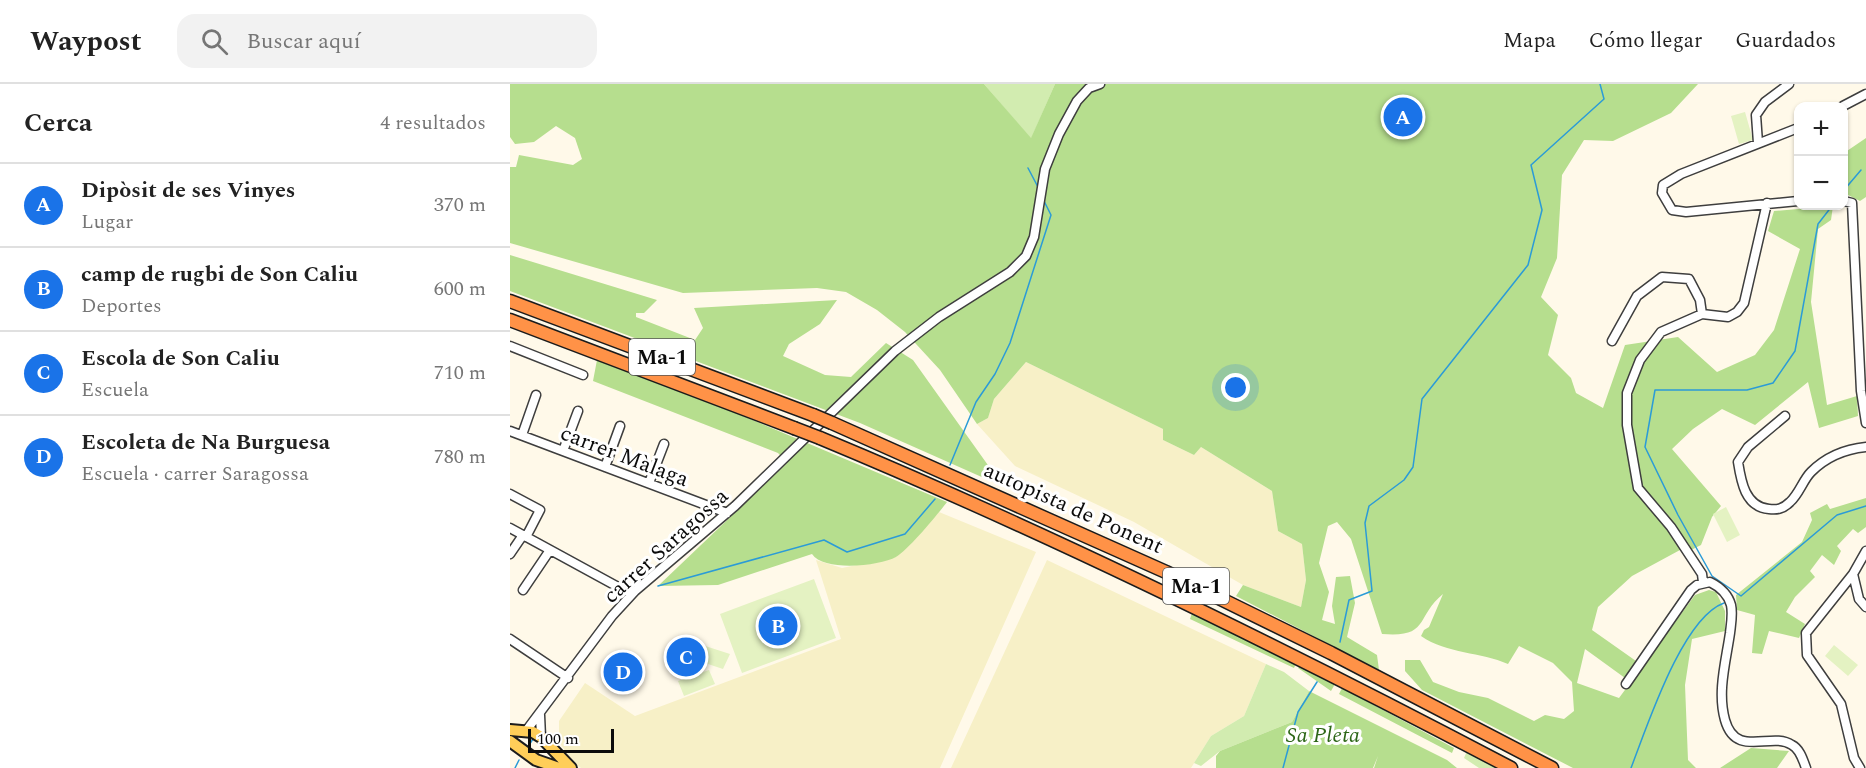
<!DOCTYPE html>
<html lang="es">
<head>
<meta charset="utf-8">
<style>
	:root { --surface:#fff; --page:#f2f2f2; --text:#222; --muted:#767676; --line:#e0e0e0; --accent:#1a73e8 }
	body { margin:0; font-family:Spectral,serif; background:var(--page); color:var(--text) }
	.controls { position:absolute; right:18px; top:18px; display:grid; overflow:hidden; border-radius:12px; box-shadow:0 2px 4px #0004 }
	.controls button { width:54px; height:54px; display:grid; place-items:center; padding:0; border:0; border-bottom:2px solid var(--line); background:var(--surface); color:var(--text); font:30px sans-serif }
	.scale { position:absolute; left:18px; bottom:15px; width:86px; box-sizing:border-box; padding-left:6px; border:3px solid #0b0b0b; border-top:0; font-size:16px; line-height:21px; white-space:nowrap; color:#0b0b0b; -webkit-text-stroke:4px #fff; paint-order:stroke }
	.you { position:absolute; left:726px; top:304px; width:21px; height:21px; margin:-15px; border:4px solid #fff; border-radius:50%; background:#1a73e8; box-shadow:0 0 0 9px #1a73e833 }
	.badge { display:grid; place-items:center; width:39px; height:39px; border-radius:50%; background:var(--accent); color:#fff; font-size:20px; font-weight:700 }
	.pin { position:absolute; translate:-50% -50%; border:3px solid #fff; box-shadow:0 2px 6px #0006 }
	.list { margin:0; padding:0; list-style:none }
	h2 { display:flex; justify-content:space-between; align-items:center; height:78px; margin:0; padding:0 24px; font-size:26px }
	h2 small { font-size:20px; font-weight:400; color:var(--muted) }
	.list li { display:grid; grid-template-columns:39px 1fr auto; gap:18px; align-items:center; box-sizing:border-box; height:84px; padding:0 24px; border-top:2px solid var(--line) }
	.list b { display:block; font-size:22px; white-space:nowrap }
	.list p { margin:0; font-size:20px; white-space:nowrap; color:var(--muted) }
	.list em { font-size:20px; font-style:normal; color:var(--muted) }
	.icon { flex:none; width:33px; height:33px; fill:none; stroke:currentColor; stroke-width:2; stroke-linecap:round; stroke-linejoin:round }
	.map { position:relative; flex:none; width:1356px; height:684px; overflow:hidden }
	header { display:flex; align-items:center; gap:36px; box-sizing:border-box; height:84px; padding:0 30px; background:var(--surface); border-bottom:2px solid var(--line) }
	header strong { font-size:28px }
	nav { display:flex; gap:33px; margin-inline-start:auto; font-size:21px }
	.search { width:420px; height:54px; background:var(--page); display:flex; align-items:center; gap:15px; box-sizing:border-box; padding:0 21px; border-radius:18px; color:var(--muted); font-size:22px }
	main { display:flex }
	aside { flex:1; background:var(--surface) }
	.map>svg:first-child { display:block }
	.farmland { fill:#f7f0c7 }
	.green { fill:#d2ecb0 }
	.forest { fill:#b6de8e }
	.pitch { fill:#e4f2c2 }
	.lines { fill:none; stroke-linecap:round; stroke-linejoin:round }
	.stream { stroke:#2b9bd7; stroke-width:1.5 }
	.minor-casing { stroke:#3e3e3e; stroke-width:11 }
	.major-casing { stroke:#1c1c1c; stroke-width:14 }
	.highway-casing { stroke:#1c1c1c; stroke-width:15 }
	.minor { stroke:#fff; stroke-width:8 }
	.major { stroke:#ffce59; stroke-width:10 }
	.highway { stroke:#ff9247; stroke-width:12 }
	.highway-bridge-casing { stroke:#1c1c1c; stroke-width:15; stroke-linecap:butt }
	.highway-bridge { stroke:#ff9247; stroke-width:12 }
	.labels { text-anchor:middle; stroke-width:6; stroke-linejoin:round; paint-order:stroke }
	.shield { fill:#fff; stroke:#545454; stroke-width:1.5 }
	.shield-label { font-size:21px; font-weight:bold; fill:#0b0b0b }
	.street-label { font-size:22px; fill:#0b0b0b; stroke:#fff }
	.park-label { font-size:22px; font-style:italic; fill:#2c6617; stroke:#fff }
</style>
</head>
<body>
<header>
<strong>Waypost</strong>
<div class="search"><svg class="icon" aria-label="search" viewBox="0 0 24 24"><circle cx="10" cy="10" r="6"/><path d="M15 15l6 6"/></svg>Buscar aquí</div>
<nav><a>Mapa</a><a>Cómo llegar</a><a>Guardados</a></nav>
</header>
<main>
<aside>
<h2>Cerca<small>4 resultados</small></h2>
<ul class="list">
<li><span class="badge">A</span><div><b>Dipòsit de ses Vinyes</b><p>Lugar</p></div><em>370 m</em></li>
<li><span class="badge">B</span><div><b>camp de rugbi de Son Caliu</b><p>Deportes</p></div><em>600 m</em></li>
<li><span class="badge">C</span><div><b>Escola de Son Caliu</b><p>Escuela</p></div><em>710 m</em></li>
<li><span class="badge">D</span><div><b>Escoleta de Na Burguesa</b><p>Escuela · carrer Saragossa</p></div><em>780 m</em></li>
</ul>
</aside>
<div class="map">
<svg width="1356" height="684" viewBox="0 0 1356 684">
	<rect width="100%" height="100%" fill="#fff9e9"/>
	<path class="farmland" d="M516,278l137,67v11l31,15 7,-8 71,44 6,40 24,13 4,36 -5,27 -58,-22 -109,-63 -119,-56 -38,-42 11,-6 6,-19z
		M429,428l97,40 -96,216h-359l-8,-6 -14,-20v-21l26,-38 50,33 206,-77 -25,-79 26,8 54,-11z
		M537,476l219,104 -22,52 -33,20 -20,32h-240z"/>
	<path class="green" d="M474,0h71l-24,55z
		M756,580l18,8 25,19 -17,31 -72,29 -19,15 -7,-3 17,-27 33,-20z
		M957,667l33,17h-21l-15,-10z"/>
	<path class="forest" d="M0,0h474l47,54 24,-54h643l-27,29 -58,28 -29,-1 -22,35 -5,83 -16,39 17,18 -10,40 23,23 5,15 27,15 22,-63 53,-8 39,35 38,-17 19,-25 26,-81 -32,-18 6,-20 59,-5 -2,14 -13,9 -7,73 16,103 30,-9 1,20 -39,12 -11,-46 -53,43 -33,-16 -29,20 -21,20 49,57 -9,11 -11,28 -18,9 -3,-4 -48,26 -34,31 -6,23 44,31 -11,17 -40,-29 -8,34 42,15 76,-103 14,-5 7,2 9,19v20l-33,8 -7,46 3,75 8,8h-123l-151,-78 -17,-19v-11h15l13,22 26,10 29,6 46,23 11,-6 19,4 10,-8 -2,-29 -19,-19 -34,-17 -11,18c-27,-12 -61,-10 -87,-28l3,-6 5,-3 14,-33c-28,23 -13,44 -61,40l-31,-95 -14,-17 -9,4 -9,37 10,29 -7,28 13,4 -3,-18 4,-29 14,-1 5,27 -8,34 30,18 2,15 -143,-74 7,-11 58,22 5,-27 -4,-36 -24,-13 -6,-40 -71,-44 -7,8 -31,-15v-11l-137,-67 -32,37 -6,19 -11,6 -37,-54 -35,-38 -28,-22 -31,-18 -29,-4 -134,5 -173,-50v-76h6l3,-12 54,10 9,-6 -7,-21 -19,-12 -22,16 -19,2 -5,-7z
		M1356,54v59l-6,4 -16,-8v-40z
		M0,171l147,45 -13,13h-8v4l59,23 8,-12 -9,-20 143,-8 -17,24 -31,20 -6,12 42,19 26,2 35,-34 27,17 77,108 15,11 -3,7 -142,-63 -350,-132z
		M87,276l101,37 249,105c-9,12 -38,47 -51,55 -16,9 -72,15 -84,-3l-94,31 -60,1 129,-123 -9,-10 -185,-72z
		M1356,414v29l-8,6 -5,-4 -16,17 4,5 -7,14 -12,-10 -12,16 5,6 -20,20 -9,15 19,12 -6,14 -30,-7 -7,23 -10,-1 3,-38 -18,-5 -1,-15 66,-53 10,-22 -2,-7 17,-9 3,5z
		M682,529l104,50 -2,5 -104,-49z
		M790,582l35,18 -4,7 -33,-23z
		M832,604l112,60 -2,5 -113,-59z
		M799,607l138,69 10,8h-83l4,-12 -5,12h-157v-12l4,-5 72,-29z
		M1241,664l38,3 -12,17h-57z"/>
	<path class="pitch" d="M1235,28l8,28 -14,4 -8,-28z
		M1216,423l14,28 -13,7 -14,-28z
		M304,495l22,59 -94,35 -22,-59z
		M189,560l31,10 -7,15 -30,-10z
		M1324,561l24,20 -10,11 -23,-20z
		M199,586l6,14 -31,12 -6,-15z"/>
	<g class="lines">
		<path class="stream" d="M518,84l11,21
			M1334,106l17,-20
			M1322,122l-14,18 -23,127 -22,32 -26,7h-92l-10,57 33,68 34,61 29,20 96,-81 29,-9
			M440,381l26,-63 19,-28 15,-31 41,-128 -8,-16
			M148,502l166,-46 23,12 58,-18 30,-35
			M830,558l9,-42 23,-9 -7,-68 4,-17 35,-26 9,-13 9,-68 106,-134 14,-55 -11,-45 73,-66 -4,-15
			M17,664l6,-9
			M5,684l4,-8
			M773,684l15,-56 19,-30
			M1121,684c16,-41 51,-150 93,-165"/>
		<g class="minor-casing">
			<path id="minor" d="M1333,22l23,-12
				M1288,44l-117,46 -18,11 -1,8 10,17 14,2 112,-11
				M1248,59l-2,-28 9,-13 24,-18
				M1334,117l8,2 9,188 5,32
				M1102,257l25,-45 25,-19 27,2 11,21 2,14
				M0,262l73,29
				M1275,332l-37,31 -10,15c3,19 7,45 31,47 8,1 14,0 21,-7 9,-8 13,-22 21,-30 15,-15 35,-23 55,-25
				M0,347l217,82
				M12,351l14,-40
				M53,367l15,-40
				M95,383l15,-41
				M139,399l15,-39
				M0,410l30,16 -14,27
				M0,444l121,66
				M1356,467l-13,23 6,25 7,8
				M0,470l13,-19
				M1343,490l-47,59 1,22 34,49 13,54 6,10
				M1193,498l-1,-8 -31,-47 -33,-39 -11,-63v-32l13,-33 21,-28 41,-18 26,3 9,-5 7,-9 23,-100
				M13,506l27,-40
				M0,555l58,39
				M1116,600l65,-94 6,-5 13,-3c10,5 18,12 21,23 2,9 0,19 -1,28 -4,28 -13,59 -5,87 11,39 46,11 67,25 8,4 11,15 14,23
				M30,631l1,22
				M16,647l86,-115 23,-25 100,-85 160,-155 44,-34 71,-45 16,-16 8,-19 11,-68 14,-35 18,-33 12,-13 11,-4"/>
		</g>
		<g class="major-casing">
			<path id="major" d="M0,646l23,2 8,5 30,31
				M0,657l26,19 23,8"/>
		</g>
		<g class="highway-casing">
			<path id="highway" d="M0,217l303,114
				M0,236l284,108
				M322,339l334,149 165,81 221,115
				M310,354c236,98 465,211 691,330"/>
		</g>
		<use href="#minor" class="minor"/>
		<use href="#major" class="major"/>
		<use href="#highway" class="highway"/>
		<g class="highway-bridge-casing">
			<path id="highway-bridge" d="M303,331l19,8
				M284,344l26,10"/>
		</g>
		<use href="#highway-bridge" class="highway-bridge"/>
	</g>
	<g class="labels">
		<g class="shield">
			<rect x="119" y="255" width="66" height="36" rx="4.5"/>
			<rect x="653" y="484" width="66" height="36" rx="4.5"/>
		</g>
		<g class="shield-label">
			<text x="152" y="280">Ma-1</text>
			<text x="686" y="509">Ma-1</text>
		</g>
		<g class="street-label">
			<text transform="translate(115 371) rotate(21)" y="8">carrer Màlaga</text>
			<text transform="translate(564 423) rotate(24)" y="8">autopista de Ponent</text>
			<text transform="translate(155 461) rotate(-42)" y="8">carrer Saragossa</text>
		</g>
		<g class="park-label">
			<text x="813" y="658">Sa Pleta</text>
		</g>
	</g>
</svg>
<div class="controls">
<button>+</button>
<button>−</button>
</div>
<div class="scale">100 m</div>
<div class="you"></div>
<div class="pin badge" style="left:893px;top:33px">A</div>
<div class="pin badge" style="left:268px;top:542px">B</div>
<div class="pin badge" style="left:176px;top:573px">C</div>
<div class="pin badge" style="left:113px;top:588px">D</div>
</div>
</main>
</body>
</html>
